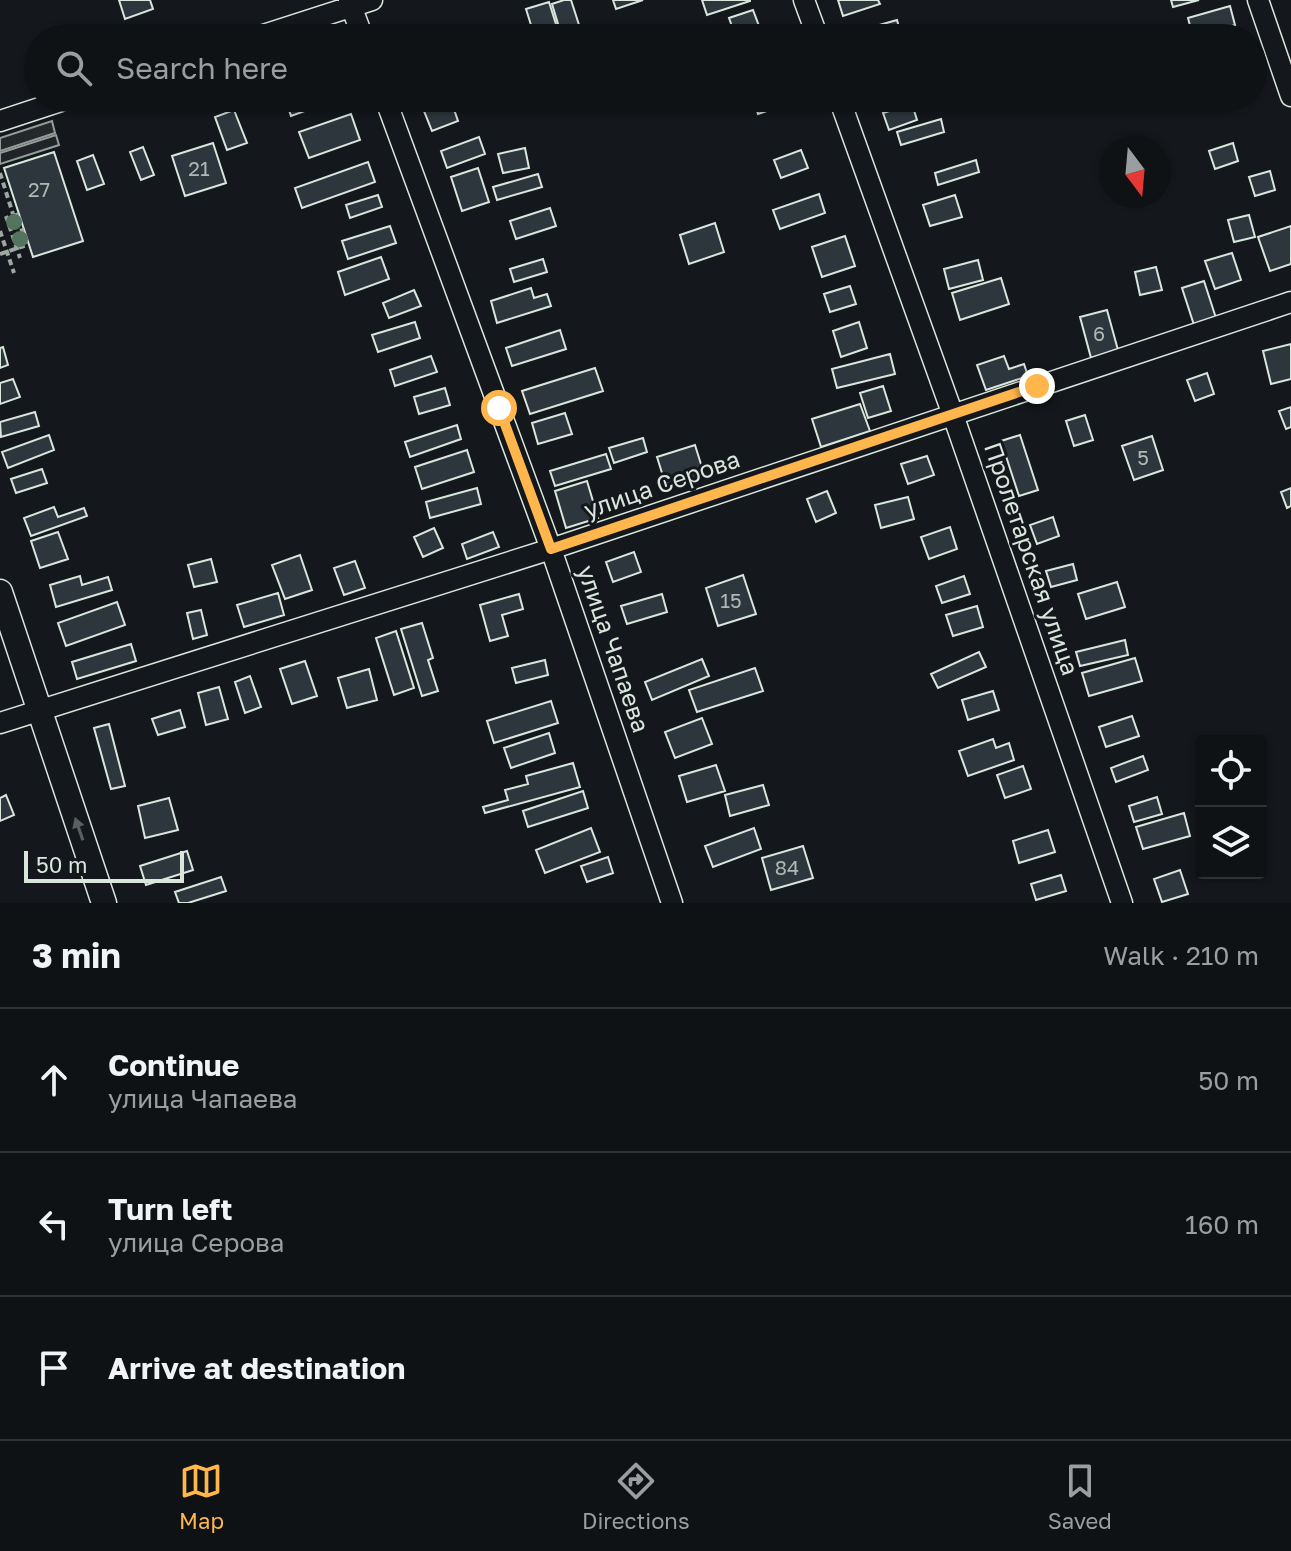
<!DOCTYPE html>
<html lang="en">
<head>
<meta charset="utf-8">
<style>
	:root { --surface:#0f1215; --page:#181b1e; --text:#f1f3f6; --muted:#9b9ea0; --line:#2f3234; --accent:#ffb74d }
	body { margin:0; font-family:"Golos Text",sans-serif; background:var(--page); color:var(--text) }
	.controls { position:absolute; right:24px; bottom:24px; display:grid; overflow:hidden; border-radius:8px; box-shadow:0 2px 6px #0004 }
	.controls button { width:72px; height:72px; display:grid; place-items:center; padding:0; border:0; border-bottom:2px solid var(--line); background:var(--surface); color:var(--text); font:40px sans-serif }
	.compass { position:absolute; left:1099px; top:136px; width:72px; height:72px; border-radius:50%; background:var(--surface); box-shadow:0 2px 6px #0004; rotate:164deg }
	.scale { position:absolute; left:24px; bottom:20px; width:160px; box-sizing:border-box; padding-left:8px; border:4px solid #d8e6dc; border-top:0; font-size:22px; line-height:28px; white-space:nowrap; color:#d8e6dc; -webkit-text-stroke:6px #14181c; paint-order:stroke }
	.stop { position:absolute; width:24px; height:24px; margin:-18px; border:6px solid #ffb74d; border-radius:50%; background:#fff }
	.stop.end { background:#ffb74d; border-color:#fff; box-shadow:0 2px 8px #0008 }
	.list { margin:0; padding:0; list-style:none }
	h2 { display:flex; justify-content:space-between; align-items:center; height:104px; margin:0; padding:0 32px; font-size:34px }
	h2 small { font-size:26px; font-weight:400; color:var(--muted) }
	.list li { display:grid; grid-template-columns:52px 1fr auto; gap:24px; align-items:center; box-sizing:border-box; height:144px; padding:0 32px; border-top:2px solid var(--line) }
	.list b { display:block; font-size:30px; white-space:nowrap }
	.list p { margin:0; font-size:26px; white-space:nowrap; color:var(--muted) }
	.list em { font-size:26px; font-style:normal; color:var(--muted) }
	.icon { flex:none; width:44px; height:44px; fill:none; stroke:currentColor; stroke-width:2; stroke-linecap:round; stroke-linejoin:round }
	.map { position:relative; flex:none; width:1291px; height:903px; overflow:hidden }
	.search { position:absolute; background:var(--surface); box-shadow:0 2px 6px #0004; left:24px; right:24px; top:24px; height:88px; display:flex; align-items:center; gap:20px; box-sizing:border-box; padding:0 28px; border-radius:44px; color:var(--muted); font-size:30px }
	.sheet { height:536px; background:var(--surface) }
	nav { display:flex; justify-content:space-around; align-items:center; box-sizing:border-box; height:112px; border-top:2px solid var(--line); background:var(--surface); font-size:22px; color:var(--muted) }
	nav a { display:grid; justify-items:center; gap:4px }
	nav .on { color:var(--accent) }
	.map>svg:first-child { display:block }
	.green { fill:#202428; stroke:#939e99; stroke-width:2 }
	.parking { fill:#24282b; stroke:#939e99; stroke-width:2 }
	.building { fill:#2c363c; stroke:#d8e6dc; stroke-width:2 }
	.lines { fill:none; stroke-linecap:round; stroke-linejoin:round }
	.minor-casing { stroke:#d8e6dc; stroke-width:23 }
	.tertiary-casing { stroke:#d8e6dc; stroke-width:27 }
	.path { stroke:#9da8a2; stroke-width:4; stroke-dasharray:6 4; stroke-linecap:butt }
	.minor { stroke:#14181c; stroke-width:20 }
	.tertiary { stroke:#14181c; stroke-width:24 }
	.tree { fill:#55745f }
	.oneway { fill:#59605f }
	.route { stroke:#ffb74d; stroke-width:10 }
	.labels { text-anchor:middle; stroke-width:6; stroke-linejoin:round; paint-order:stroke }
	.number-label { font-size:20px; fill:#adbab4 }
	.street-label { font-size:24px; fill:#d8e6dc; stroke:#14181c }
</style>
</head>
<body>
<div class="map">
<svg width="1291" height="903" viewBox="0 0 1291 903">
	<rect width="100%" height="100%" fill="#14181c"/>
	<path class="green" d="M56,135l3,10 -59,19v-11z"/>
	<path class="parking" d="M52,121l3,12 -55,18v-13z"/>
	<path class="building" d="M119,0h31l3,9 -28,10z
		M564,0h7l10,31 -19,6 -10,-33z
		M613,0h30l-27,9z
		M702,0h48v1l-43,14z
		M838,0h40l2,4 -37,12z
		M1171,0h28l-26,7z
		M549,2l11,35 -25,1 -9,-29z
		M1230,6l5,19 -42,12 -5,-19z
		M753,10l6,16 -24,9 -6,-17z
		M897,20l5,18h-42l-2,-7z
		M285,98h15l5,13 -14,5z
		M443,98h7l8,23 -26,10 -10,-25z
		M753,98h32l2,6 -29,10z
		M1190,98h29l1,4 -26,8z
		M912,104l5,16 -28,10 -6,-17z
		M234,110l13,33 -20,7 -12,-33z
		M351,114l9,26 -51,18 -10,-26z
		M941,119l3,13 -43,13 -4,-13z
		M479,137l6,17 -38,14 -6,-17z
		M213,143l13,40 -41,13 -13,-40z
		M1233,143l5,18 -23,8 -6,-18z
		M143,147l11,28 -13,5 -11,-28z
		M525,148l4,20 -26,5 -5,-19z
		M801,150l7,18 -27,10 -7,-18z
		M54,152l29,89 -50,16 -29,-89z
		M93,155l11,29 -17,6 -10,-29z
		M976,160l3,12 -41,13 -3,-12z
		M368,162l7,20 -73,26 -7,-20z
		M478,168l11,34 -27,9 -11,-34z
		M1270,171l5,19 -20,6 -6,-19z
		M538,174l4,13 -45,13 -4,-13z
		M819,194l6,19 -45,16 -7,-19z
		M378,195l4,12 -32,11 -4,-13z
		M955,195l7,22 -32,9 -7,-21z
		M550,208l6,18 -40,13 -6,-18z
		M1249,215l6,22 -21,5 -6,-22z
		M715,223l9,29 -35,12 -9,-29z
		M390,226l6,17 -48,16 -6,-18z
		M1291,226v38l-21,7 -12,-34z
		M845,236l10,30 -33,11 -10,-30z
		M1232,253l9,27 -26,9 -10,-28z
		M381,257l8,22 -44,16 -7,-23z
		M543,259l4,13 -33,10 -4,-13z
		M978,260l5,20 -34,9 -5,-20z
		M1156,267l6,23 -22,5 -5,-23z
		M1001,278l8,26 -49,16 -8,-27z
		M1204,281l12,37 -22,7 -12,-37z
		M850,286l6,18 -26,8 -6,-18z
		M531,288l3,10 13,-4 4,12 -54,17 -6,-22z
		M414,290l7,16 -32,12 -6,-15z
		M1107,310l11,40 -27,8 -11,-41z
		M415,322l5,16 -42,14 -6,-17z
		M859,322l8,26 -26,9 -8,-26z
		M560,330l6,19 -54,17 -6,-18z
		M1291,344v35l-20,5 -8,-33z
		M3,347l5,18 -8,3v-20z
		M890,354l5,20 -58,14 -5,-19z
		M431,356l6,16 -42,14 -5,-16z
		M1004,356l5,13 15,-5 4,12 -42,14 -9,-25z
		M595,368l8,23 -73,23 -8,-23z
		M1207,373l7,21 -19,7 -8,-21z
		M13,379l7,18 -20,7v-21z
		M883,386l8,25 -23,7 -8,-25z
		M445,388l5,17 -31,9 -5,-17z
		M860,404l10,27 -49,16 -9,-28z
		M1291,407v20l-5,2 -7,-18z
		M35,412l4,14 -38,11 -1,-15z
		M565,413l7,21 -34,10 -6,-21z
		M1085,415l8,25 -19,6 -8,-25z
		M457,425l4,14 -51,18 -5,-15z
		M49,435l5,15 -46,18 -6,-16z
		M1020,435l18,55 -19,6 -18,-55z
		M1152,436l11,34 -29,10 -12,-34z
		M643,438l4,14 -33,11 -5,-15z
		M695,445l10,32 -38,12 -10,-32z
		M467,450l7,22 -52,17 -7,-22z
		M606,454l5,15 -56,17 -5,-15z
		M927,456l7,19 -26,9 -7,-20z
		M42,469l5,14 -31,10 -5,-14z
		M587,481l11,37 -32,10 -11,-37z
		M477,488l4,16 -51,14 -4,-16z
		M1291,488v18l-4,2 -6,-16z
		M827,491l9,22 -20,9 -9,-23z
		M908,497l6,22 -33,9 -6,-23z
		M54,507l4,10 26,-9 3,8 -56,20 -7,-18z
		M1053,517l6,19 -22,8 -7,-19z
		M950,527l7,22 -28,10 -8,-22z
		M434,528l9,20 -20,9 -9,-20z
		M58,532l10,27 -28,9 -9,-27z
		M493,532l6,15 -32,12 -5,-15z
		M634,552l7,20 -28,10 -7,-20z
		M300,555l12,35 -27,9 -13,-34z
		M211,559l6,23 -23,5 -6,-22z
		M355,561l10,27 -21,7 -10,-27z
		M1073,564l4,16 -26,7 -5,-16z
		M743,575l13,39 -38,12 -12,-38z
		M80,576l2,9 26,-8 4,13 -56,17 -6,-22z
		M964,576l6,18 -28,9 -6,-17z
		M1117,582l8,25 -39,12 -8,-25z
		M278,593l6,22 -40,12 -7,-22z
		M519,594l4,15 -21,6 6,21 -18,5 -10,-36z
		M662,594l5,18 -40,12 -6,-18z
		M117,602l8,23 -59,21 -8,-23z
		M977,606l6,21 -30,9 -7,-21z
		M201,610l6,25 -14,4 -6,-26z
		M422,623l11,35 -5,2 10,31 -16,5 -21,-67z
		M396,631l18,57 -20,7 -18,-57z
		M1125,640l3,15 -48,11 -4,-14z
		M131,644l5,17 -59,18 -5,-17z
		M979,652l7,15 -48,21 -7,-14z
		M1135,658l7,23 -53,15 -7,-23z
		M702,659l7,17 -57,24 -7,-18z
		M545,660l3,15 -32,8 -4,-15z
		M305,661l12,35 -25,8 -12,-35z
		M755,668l8,23 -66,21 -8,-22z
		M369,669l8,31 -30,8 -9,-30z
		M250,676l11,31 -16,6 -10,-31z
		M219,687l9,32 -22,6 -8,-32z
		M993,691l6,19 -31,10 -6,-20z
		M551,701l7,22 -64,20 -7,-22z
		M180,710l5,17 -27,8 -6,-16z
		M1132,716l7,20 -33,11 -7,-20z
		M702,718l10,26 -37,14 -10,-26z
		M109,724l16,62 -14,3 -17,-61z
		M549,733l6,20 -44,15 -7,-20z
		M993,739l3,9 13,-5 5,17 -46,16 -9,-25z
		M1143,756l5,14 -32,12 -5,-14z
		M573,763l7,24 -95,26 -2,-6 25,-7 -3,-10 23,-6 -2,-8z
		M716,765l9,26 -38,11 -8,-26z
		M1023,766l8,23 -26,9 -8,-23z
		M763,785l6,20 -39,11 -5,-21z
		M583,791l5,17 -60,19 -5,-16z
		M6,795l8,20 -14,6v-23z
		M1157,797l5,17 -28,8 -5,-16z
		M169,798l9,32 -33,8 -7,-32z
		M1184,813l6,23 -47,13 -7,-22z
		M591,828l9,24 -55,21 -9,-23z
		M754,828l7,21 -48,18 -8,-21z
		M1048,830l7,22 -36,11 -6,-22z
		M803,846l10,32 -42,12 -9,-32z
		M187,851l6,19 -47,15 -6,-19z
		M608,857l5,16 -26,9 -6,-16z
		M1180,870l8,24 -26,8 -8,-23z
		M1061,875l5,16 -30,9 -5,-16z
		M221,877l5,14 -38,12h-9l-4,-11z"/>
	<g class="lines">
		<g class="minor-casing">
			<path id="minor" d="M349,0l14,38
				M804,0l14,38
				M1258,0l33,96
				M254,38l118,-38
				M385,98l166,451 121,354
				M839,98l114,317 169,488
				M0,121l70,-23
				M0,723l551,-174 740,-247"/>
		</g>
		<g class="tertiary-casing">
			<path id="tertiary" d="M0,592l104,311"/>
		</g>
		<path class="path" d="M0,173l13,41
			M6,216l14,42
			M0,231l14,42
			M0,254l27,-9 -11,-32"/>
		<use href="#minor" class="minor"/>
		<use href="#tertiary" class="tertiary"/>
	</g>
	<g class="tree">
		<circle cx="14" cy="222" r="8"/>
		<circle cx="20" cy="239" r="8"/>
	</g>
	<defs><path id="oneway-solid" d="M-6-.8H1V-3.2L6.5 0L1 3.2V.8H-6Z" transform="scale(2)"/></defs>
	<use class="oneway" href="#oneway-solid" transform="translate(79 829) rotate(-109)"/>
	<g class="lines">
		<path class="route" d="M499,408l52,141 486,-163"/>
	</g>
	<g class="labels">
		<g class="number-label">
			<text x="199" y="176">21</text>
			<text x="39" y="197">27</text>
			<text x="1099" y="341">6</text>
			<text x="1143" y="465">5</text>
			<text x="731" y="608">15</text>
			<text x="787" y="875">84</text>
		</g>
		<g class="street-label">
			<text transform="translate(662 485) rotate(-19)" y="8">улица Серова</text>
			<text transform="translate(1031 559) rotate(71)" y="8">Пролетарская улица</text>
			<text transform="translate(613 649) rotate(71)" y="8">улица Чапаева</text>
		</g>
	</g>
</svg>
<div class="controls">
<button><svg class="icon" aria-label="locate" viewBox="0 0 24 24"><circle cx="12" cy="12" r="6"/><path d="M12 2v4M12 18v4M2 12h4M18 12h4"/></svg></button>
<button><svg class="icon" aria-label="layers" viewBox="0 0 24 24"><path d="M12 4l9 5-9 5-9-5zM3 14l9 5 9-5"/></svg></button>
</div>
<svg class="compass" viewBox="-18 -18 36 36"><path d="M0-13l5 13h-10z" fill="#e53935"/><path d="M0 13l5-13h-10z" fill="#9b9ea0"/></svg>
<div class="scale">50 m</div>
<div class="stop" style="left:499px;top:408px"></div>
<div class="stop end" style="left:1037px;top:386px"></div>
<div class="search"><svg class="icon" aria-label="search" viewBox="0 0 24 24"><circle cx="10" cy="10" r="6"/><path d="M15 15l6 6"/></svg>Search here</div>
</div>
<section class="sheet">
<h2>3 min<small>Walk · 210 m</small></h2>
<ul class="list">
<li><svg class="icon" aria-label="ahead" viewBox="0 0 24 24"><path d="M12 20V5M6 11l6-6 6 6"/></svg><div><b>Continue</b><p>улица Чапаева</p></div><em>50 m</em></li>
<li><svg class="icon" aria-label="left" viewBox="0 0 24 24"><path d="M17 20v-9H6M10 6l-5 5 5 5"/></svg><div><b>Turn left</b><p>улица Серова</p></div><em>160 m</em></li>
<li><svg class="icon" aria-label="arrive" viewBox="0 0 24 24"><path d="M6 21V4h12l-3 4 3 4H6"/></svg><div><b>Arrive at destination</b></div></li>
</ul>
</section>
<nav>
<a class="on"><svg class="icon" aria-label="map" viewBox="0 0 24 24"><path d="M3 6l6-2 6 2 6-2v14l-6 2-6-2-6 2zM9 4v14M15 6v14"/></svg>Map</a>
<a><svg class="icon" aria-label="directions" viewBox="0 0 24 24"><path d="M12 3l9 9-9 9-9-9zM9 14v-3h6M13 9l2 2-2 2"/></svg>Directions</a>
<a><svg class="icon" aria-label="saved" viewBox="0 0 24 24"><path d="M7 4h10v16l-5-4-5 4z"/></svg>Saved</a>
</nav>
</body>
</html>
